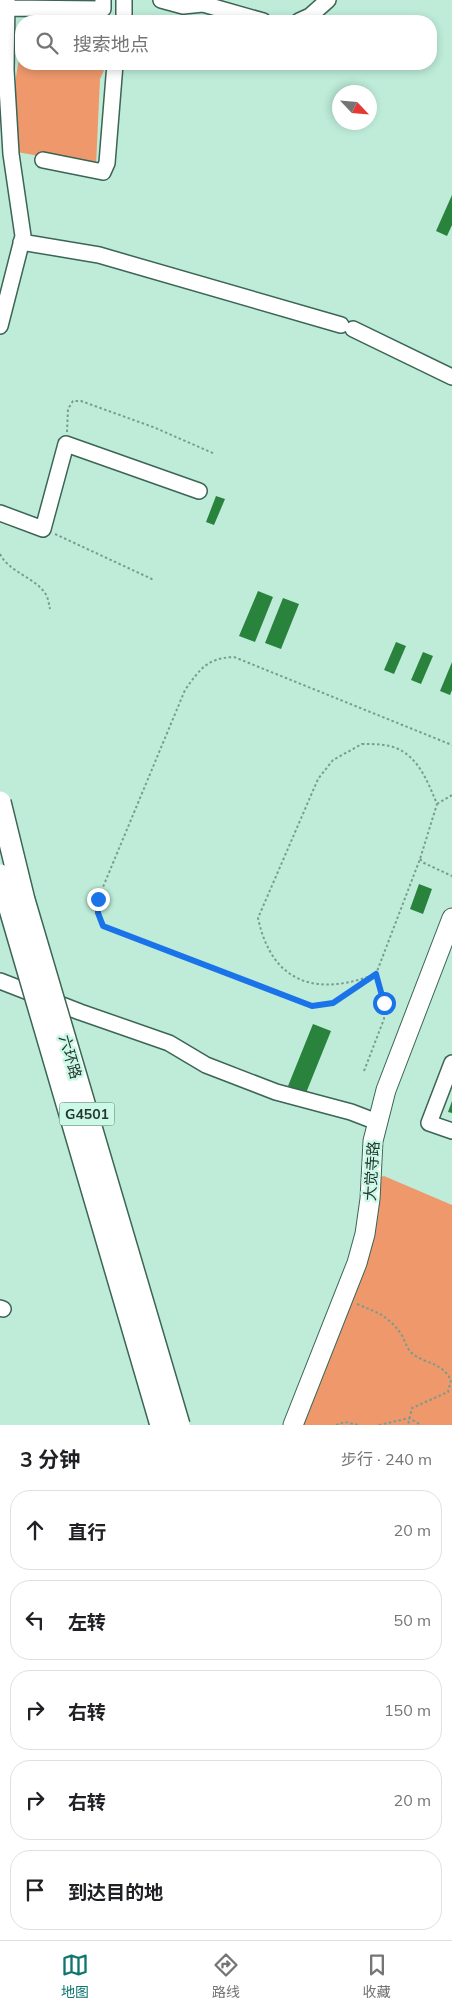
<!DOCTYPE html>
<html lang="zh">
<head>
<meta charset="utf-8">
<style>
	:root { --surface:#fff; --page:#f2f2f2; --text:#202124; --muted:#757577; --line:#e0e0e0; --accent:#0f766e }
	body { margin:0; font-family:Mulish,"Noto Sans SC",sans-serif; background:var(--page); color:var(--text) }
	.compass { position:absolute; left:332px; top:85px; width:45px; height:45px; border-radius:50%; background:var(--surface); box-shadow:0 2px 8px #0003; rotate:116deg }
	.stop { position:absolute; width:15px; height:15px; margin:-11px; border:4px solid #1a73e8; border-radius:50%; background:#fff }
	.stop.end { background:#1a73e8; border-color:#fff; box-shadow:0 1px 5px #0008 }
	.list { margin:0; padding:0; list-style:none }
	h2 { display:flex; justify-content:space-between; align-items:center; height:65px; margin:0; padding:0 20px; font-size:21px }
	h2 small { font-size:16px; font-weight:400; color:var(--muted) }
	.list li { display:grid; grid-template-columns:32px 1fr auto; gap:15px; align-items:center; box-sizing:border-box; height:80px; margin:0 10px 10px; padding:0 10px; border:1px solid var(--line); border-radius:20px }
	.list b { display:block; font-size:19px; white-space:nowrap }
	.list em { font-size:16px; font-style:normal; color:var(--muted) }
	.icon { flex:none; width:28px; height:28px; fill:none; stroke:currentColor; stroke-width:2; stroke-linecap:round; stroke-linejoin:round }
	.map { position:relative; flex:none; width:452px; height:1425px; overflow:hidden }
	.search { position:absolute; background:var(--surface); box-shadow:0 2px 8px #0003; left:15px; right:15px; top:15px; height:55px; display:flex; align-items:center; gap:12px; box-sizing:border-box; padding:0 18px; border-radius:20px; color:var(--muted); font-size:19px }
	.sheet { height:515px; background:var(--surface) }
	nav { display:flex; justify-content:space-around; align-items:center; box-sizing:border-box; height:70px; border-top:1px solid var(--line); background:var(--surface); font-size:14px; color:var(--muted) }
	nav a { display:grid; justify-items:center; gap:2px }
	nav .on { color:var(--accent) }
	.map>svg:first-child { display:block }
	.green { fill:#ee986c }
	.building { fill:#29833d }
	.lines { fill:none; stroke-linecap:round; stroke-linejoin:round }
	.minor-casing { stroke:#3b6555; stroke-width:18 }
	.major-casing { stroke:#3b6555; stroke-width:21 }
	.path { stroke:#7a9c8e; stroke-width:2; stroke-dasharray:2.5 2.5; stroke-linecap:butt }
	.minor { stroke:#fff; stroke-width:15 }
	.major { stroke:#fff; stroke-width:19 }
	.highway-bridge-casing { stroke:#3b6555; stroke-width:24; stroke-linecap:butt }
	.highway-bridge { stroke:#fff; stroke-width:21 }
	.route { stroke:#1a73e8; stroke-width:6 }
	.labels { text-anchor:middle; stroke-width:5; stroke-linejoin:round; paint-order:stroke }
	.shield { fill:#cbf9e6; stroke:#567066; stroke-width:1 }
	.shield-label { font-size:14px; font-weight:bold; fill:#24362f }
	.street-label { font-size:15px; fill:#24362f; stroke:#cbf9e6 }
</style>
</head>
<body>
<div class="map">
<svg width="452" height="1425" viewBox="0 0 452 1425">
	<rect width="100%" height="100%" fill="#beecd9"/>
	<path class="green" d="M21,51v13h86l-7,15 -4,87 -79,-14c-4,-38 -5,-64 4,-101z
		M384,1176l68,29v220h-150l78,-248z"/>
	<path class="building" d="M452,195v30l-5,11 -11,-5z
		M216,496l9,3 -11,26 -8,-3z
		M258,591l15,6 -18,45 -16,-6z
		M283,598l16,6 -18,45 -16,-6z
		M396,642l10,4 -12,28 -10,-4z
		M423,652l10,4 -12,28 -10,-4z
		M452,662v28l-2,5 -10,-4z
		M419,884l13,5 -9,25 -13,-5z
		M313,1024l18,7 -25,62 -18,-7z
		M452,1101v12l-4,-1z"/>
	<g class="lines">
		<g class="minor-casing">
			<path id="minor" d="M161,0l22,6 20,-2 60,17
				M7,8l96,1v-9
				M124,21v-21
				M299,21l11,-5 18,-16
				M43,160l60,12 4,-9 8,-99
				M21,242l78,13 242,70
				M0,326l23,-90 -12,-82 -5,-84 1,-70
				M353,329l99,48
				M0,513l43,16 23,-85 133,47
				M0,981l80,31 89,31 37,22 70,27 75,20 26,10
				M452,1063l-23,60 23,8
				M0,1308l3,1"/>
		</g>
		<g class="major-casing">
			<path id="major" d="M293,1425l64,-162 8,-29 5,-35 3,-58 13,-51 66,-172"/>
		</g>
		<path class="path" d="M67,432l1,-23 5,-8h8l72,26 62,27
			M55,534l99,46
			M0,554c9,18 34,23 45,39 3,4 4,11 5,16
			M362,744c9,0 19,0 28,2 27,7 37,34 47,58l-17,55 -44,115c-59,23 -104,10 -118,-56l60,-139 15,-19z
			M437,804l15,-9
			M420,859l4,4 28,13
			M364,1071l20,-52v-16l-8,-29 -43,29 -21,3 -209,-80 -5,-13v-14l87,-209c15,-21 22,-32 49,-33l218,88
			M357,1304c19,8 32,12 44,30 4,6 6,16 12,20 16,12 27,7 38,26l-3,12 -36,16 -4,17
			M336,1425l9,-3 14,3
			M379,1425l30,-7 12,7"/>
		<use href="#minor" class="minor"/>
		<use href="#major" class="major"/>
		<g class="highway-bridge-casing">
			<path id="highway-bridge" d="M0,802l24,98 155,525
				M0,875l161,550"/>
		</g>
		<use href="#highway-bridge" class="highway-bridge"/>
	</g>
	<g class="lines">
		<path class="route" d="M98,899v14l5,13 209,80 21,-3 43,-29 8,29"/>
	</g>
	<g class="labels">
		<rect class="shield" x="59.5" y="1102.5" width="55" height="23" rx="4"/>
		<g class="shield-label">
			<text x="87" y="1119">G4501</text>
		</g>
		<g class="street-label">
			<text transform="translate(70 1057) rotate(74)" y="5">六环路</text>
			<text transform="translate(372 1171) rotate(-86)" y="5">大觉寺路</text>
		</g>
	</g>
</svg>
<svg class="compass" viewBox="-18 -18 36 36"><path d="M0-13l5 13h-10z" fill="#e53935"/><path d="M0 13l5-13h-10z" fill="#757577"/></svg>
<div class="stop" style="left:384px;top:1003px"></div>
<div class="stop end" style="left:98px;top:899px"></div>
<div class="search"><svg class="icon" aria-label="search" viewBox="0 0 24 24"><circle cx="10" cy="10" r="6"/><path d="M15 15l6 6"/></svg>搜索地点</div>
</div>
<section class="sheet">
<h2>3 分钟<small>步行 · 240 m</small></h2>
<ul class="list">
<li><svg class="icon" aria-label="ahead" viewBox="0 0 24 24"><path d="M12 20V5M6 11l6-6 6 6"/></svg><div><b>直行</b></div><em>20 m</em></li>
<li><svg class="icon" aria-label="left" viewBox="0 0 24 24"><path d="M17 20v-9H6M10 6l-5 5 5 5"/></svg><div><b>左转</b></div><em>50 m</em></li>
<li><svg class="icon" aria-label="right" viewBox="0 0 24 24"><path d="M7 20v-9h11M14 6l5 5-5 5"/></svg><div><b>右转</b></div><em>150 m</em></li>
<li><svg class="icon" aria-label="right" viewBox="0 0 24 24"><path d="M7 20v-9h11M14 6l5 5-5 5"/></svg><div><b>右转</b></div><em>20 m</em></li>
<li><svg class="icon" aria-label="arrive" viewBox="0 0 24 24"><path d="M6 21V4h12l-3 4 3 4H6"/></svg><div><b>到达目的地</b></div></li>
</ul>
</section>
<nav>
<a class="on"><svg class="icon" aria-label="map" viewBox="0 0 24 24"><path d="M3 6l6-2 6 2 6-2v14l-6 2-6-2-6 2zM9 4v14M15 6v14"/></svg>地图</a>
<a><svg class="icon" aria-label="directions" viewBox="0 0 24 24"><path d="M12 3l9 9-9 9-9-9zM9 14v-3h6M13 9l2 2-2 2"/></svg>路线</a>
<a><svg class="icon" aria-label="saved" viewBox="0 0 24 24"><path d="M7 4h10v16l-5-4-5 4z"/></svg>收藏</a>
</nav>
</body>
</html>
